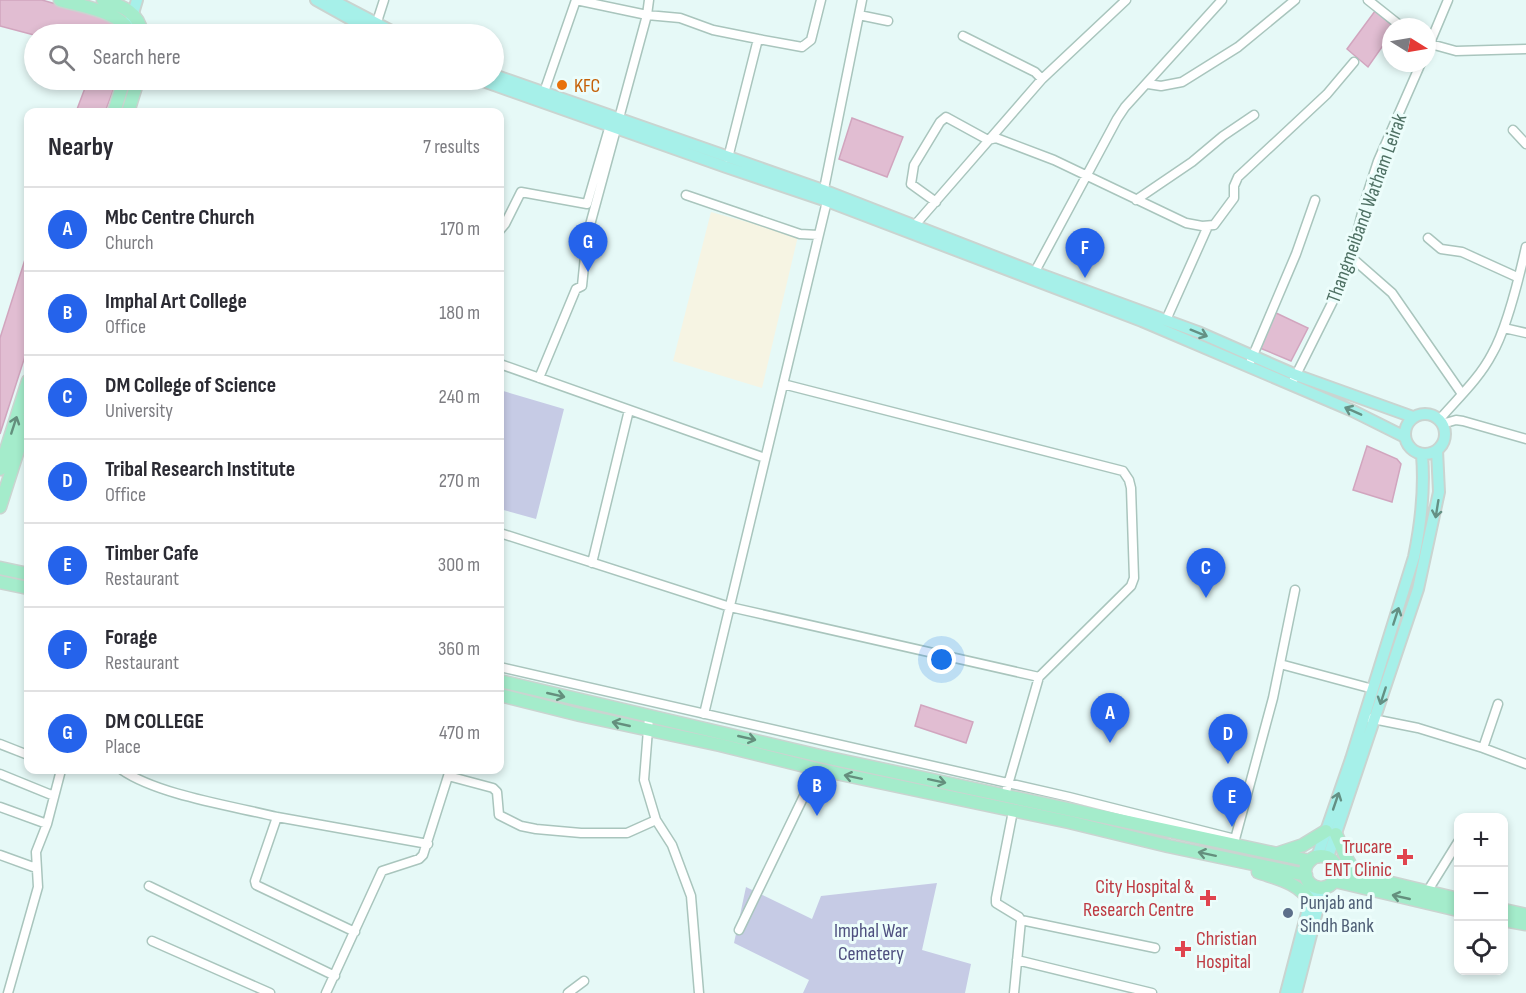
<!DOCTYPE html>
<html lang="en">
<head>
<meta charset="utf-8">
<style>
	:root { --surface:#fff; --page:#f2f2f3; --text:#2b2b33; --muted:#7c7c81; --line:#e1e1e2; --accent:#2563eb }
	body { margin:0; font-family:"Sofia Sans Condensed",sans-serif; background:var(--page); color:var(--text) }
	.controls { position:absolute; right:18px; bottom:18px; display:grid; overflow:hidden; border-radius:12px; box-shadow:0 3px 9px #0003 }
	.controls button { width:54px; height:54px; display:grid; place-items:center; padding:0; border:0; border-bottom:2px solid var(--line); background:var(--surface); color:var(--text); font:30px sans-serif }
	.compass { position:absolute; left:1382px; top:18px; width:54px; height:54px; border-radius:50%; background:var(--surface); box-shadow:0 3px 9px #0003; rotate:101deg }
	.you { position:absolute; left:942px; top:660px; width:21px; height:21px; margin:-15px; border:4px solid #fff; border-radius:50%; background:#1a73e8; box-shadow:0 0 0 9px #1a73e833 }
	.badge { display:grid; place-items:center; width:39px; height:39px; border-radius:50%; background:var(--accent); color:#fff; font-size:20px; font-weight:700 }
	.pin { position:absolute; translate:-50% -50px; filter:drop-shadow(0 2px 3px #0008) }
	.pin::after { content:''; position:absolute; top:32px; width:21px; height:18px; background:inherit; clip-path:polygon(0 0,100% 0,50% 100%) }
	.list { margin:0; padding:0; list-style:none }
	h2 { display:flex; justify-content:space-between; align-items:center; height:78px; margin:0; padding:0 24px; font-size:26px }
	h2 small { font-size:20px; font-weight:400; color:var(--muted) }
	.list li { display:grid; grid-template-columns:39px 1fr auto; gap:18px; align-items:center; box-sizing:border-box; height:84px; padding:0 24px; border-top:2px solid var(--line) }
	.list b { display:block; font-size:22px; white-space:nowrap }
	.list p { margin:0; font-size:20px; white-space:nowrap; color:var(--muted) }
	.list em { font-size:20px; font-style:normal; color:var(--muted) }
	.icon { flex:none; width:33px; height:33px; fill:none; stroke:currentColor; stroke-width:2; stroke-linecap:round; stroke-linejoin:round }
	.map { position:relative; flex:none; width:1526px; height:993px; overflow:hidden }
	.search { position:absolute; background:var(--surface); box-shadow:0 3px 9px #0003; left:24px; top:24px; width:480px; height:66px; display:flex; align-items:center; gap:15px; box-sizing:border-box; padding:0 21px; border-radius:33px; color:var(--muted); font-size:22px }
	.panel { position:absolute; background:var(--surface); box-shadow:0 3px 9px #0003; left:24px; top:108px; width:480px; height:666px; border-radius:12px }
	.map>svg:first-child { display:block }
	.education { fill:#f6f4e3 }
	.green { fill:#c6cbe5 }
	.water { fill:#e1bdd2; stroke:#d1a5be; stroke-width:1.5 }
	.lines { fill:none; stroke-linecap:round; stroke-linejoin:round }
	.minor-casing { stroke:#a9c5bd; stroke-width:11 }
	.major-casing { stroke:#cad4d0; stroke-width:14 }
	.highway-casing { stroke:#cad4d0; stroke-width:15 }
	.minor { stroke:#fff; stroke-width:8 }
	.major { stroke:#a6f0e9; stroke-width:10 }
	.highway { stroke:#a4eccb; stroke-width:12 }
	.oneway { stroke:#649084 }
	.oneway2 { stroke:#648f7d }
	.food-dot { fill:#e8710a; stroke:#ecfdfb; stroke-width:2 }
	.health-dot { fill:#e0444e; stroke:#ecfdfb; stroke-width:2 }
	.service-dot { fill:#5c6f8a; stroke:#ecfdfb; stroke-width:2 }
	.labels { text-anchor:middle; stroke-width:6; stroke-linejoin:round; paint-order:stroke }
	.food-label { font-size:20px; fill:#c56008; stroke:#ecfdfb; text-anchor:start }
	.street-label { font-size:20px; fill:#4e7063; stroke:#ecfdfb }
	.health-label { font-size:20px; fill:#be3a42; stroke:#ecfdfb; text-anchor:end }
	.service-label { font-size:20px; fill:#4e5e75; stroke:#ecfdfb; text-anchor:start }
	.park-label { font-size:20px; fill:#4e4f7f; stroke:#ecfdfb }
</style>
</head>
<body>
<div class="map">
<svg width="1526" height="993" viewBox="0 0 1526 993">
	<rect width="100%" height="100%" fill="#e6f9f7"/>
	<path class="education" d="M711,212l87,24 -36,152 -89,-27z"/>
	<path class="green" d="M500,390l64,19 -28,110 -36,-10z
		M937,883l-15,67 49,14 -6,29h-162l6,-13 -75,-37 12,-56 66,32 9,-23z"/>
	<path class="water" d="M0,0h42l63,18 11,5 8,11 -90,1 -34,-9z
		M1375,11l19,16h-3v7l-23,33 -21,-18z
		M88,80h29l-12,32h-29z
		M852,118l51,19 -16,40 -48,-18z
		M28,250v97l-28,87v-96z
		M1274,312l34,16 -17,33 -31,-13z
		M1367,446l30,13 4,5 -9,38 -39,-12z
		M921,705l52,17 -7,21 -51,-17z"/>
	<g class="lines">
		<g class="minor-casing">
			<path id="minor" d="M1368,0l34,27
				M859,15l29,6
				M375,28l9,-28
				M963,36l72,36 7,7
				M758,39l44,8 9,-7 10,-40
				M1427,43l29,8 70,-2
				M1427,50l21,-50
				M1148,84l13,2 21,-4 56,-35 57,-47
				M544,92l32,-92 71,15 2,-15
				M1513,130l13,14
				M823,194l39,-194
				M686,195l114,39 18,1
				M1136,200l56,-38 31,-26 31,-21
				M936,202l-25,-18 3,-19 26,-43 6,-5 42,23 8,-2 58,22 132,63 16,3 12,-1 20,-27v-12l4,-9 89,-83 27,-32
				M915,225l127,-146 84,-79
				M500,230l5,-6 16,-32 66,12 23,-79
				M1428,238l13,11 21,3 55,25
				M1351,257l41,36 70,101
				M1032,277l85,-158 8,-12 97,-107
				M1166,320l42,-94
				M1504,328l22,5
				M1251,360l45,-106 19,-54
				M500,364l265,94
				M539,378l37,-89 6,-3 5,-50 60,-221 33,3 33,12 45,9 -30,119
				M1294,379l45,-90 12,-32 14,-56 13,-40 43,-98
				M1439,420c18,-21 40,-41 53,-66 15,-26 27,-76 34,-107
				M1442,424l14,-4 7,1 63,18
				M500,533l230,74 309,70 92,-91 3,-8 -3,-90 -2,-8 -6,-9 -340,-87
				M592,563l37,-153
				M1280,664l93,25
				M500,667l569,130 166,42
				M704,714l123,-513
				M1368,718l50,10 65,20 43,16
				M0,744l28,11
				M1483,748l15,-44
				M122,770c36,25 111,36 155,47
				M0,774l54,22
				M448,776l45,12 4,4 2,23 22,11 15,3 45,4h46l29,-13 -12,-40 5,-63
				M1005,795l34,-118
				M0,807l47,17
				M1013,811l-17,87v5l23,14 2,3 -7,73
				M656,820l16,25 19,51 8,97
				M1234,843l39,-145 22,-108
				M0,855l36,13
				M149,886l186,90
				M1427,892l31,-50
				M1021,920l134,28
				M739,930l78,-161
				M355,932l-99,-47 -1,-4 22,-64 151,27
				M152,941l118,52
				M1017,960l135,33
				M8,993l30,-106 -2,-35 11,-28 14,-54
				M326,993l56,-122 37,-12 4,-4 27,-85
				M568,993l16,-12"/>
		</g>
		<g class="major-casing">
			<path id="major" d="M316,0l61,34
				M332,0l65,34
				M131,20l6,-20
				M494,75l329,115 211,82 164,60 98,43 117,42
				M480,80l246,87 101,34 315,120 211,90 52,26
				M1405 434a20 20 0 1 1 40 0a20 20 0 1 1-40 0Z
				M1317,857l34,-98 63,-202c7,-34 11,-67 8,-102
				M1328,857l90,-268 21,-97 -2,-42
				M1286,993l28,-107
				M1296,993l27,-105"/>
		</g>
		<g class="highway-casing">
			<path id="highway" d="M60,0c20,6 64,12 70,34
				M103,0c19,6 36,12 39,34
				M114,112l10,-32
				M128,112l10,-32
				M0,469l28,-88
				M0,507l28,-88
				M0,568l28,6
				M0,582l28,6
				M500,681l320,75 490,105
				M500,695l80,20 140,30 97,24 252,53 99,24 138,29
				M1336,834l11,25 9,15
				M1276,854l27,-9 23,-14
				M1305 872a16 16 0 1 1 32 0a16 16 0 1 1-32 0Z
				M1337,870l121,29
				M1258,872c20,7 39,10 52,29
				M1335,881l123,29
				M1504,910l22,5
				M1504,920l22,4"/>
		</g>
		<use href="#minor" class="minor"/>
		<use href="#major" class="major"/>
		<use href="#highway" class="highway"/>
	</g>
	<defs><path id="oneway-shaft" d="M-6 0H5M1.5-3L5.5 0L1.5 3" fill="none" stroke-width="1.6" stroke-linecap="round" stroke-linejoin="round" transform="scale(1.5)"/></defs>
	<g class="oneway">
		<use href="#oneway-shaft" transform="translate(1199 333) rotate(22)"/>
		<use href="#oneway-shaft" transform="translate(1353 411) rotate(-156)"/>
		<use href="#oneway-shaft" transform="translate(1437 509) rotate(99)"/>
		<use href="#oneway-shaft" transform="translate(1396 616) rotate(-72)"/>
		<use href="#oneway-shaft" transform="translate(1383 696) rotate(108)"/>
		<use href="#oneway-shaft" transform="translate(1336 801) rotate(-71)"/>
	</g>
	<g class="oneway2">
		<use href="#oneway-shaft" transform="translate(14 425) rotate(-72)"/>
		<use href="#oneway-shaft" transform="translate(556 695) rotate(13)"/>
		<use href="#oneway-shaft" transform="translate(621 724) rotate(-167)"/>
		<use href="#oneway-shaft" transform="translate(747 738) rotate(13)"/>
		<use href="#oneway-shaft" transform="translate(853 777) rotate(-168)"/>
		<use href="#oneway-shaft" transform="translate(937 781) rotate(12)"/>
		<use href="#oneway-shaft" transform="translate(1207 854) rotate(-168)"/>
		<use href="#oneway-shaft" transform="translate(1401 897) rotate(-167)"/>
	</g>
	<circle class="food-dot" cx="562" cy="85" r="6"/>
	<g class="health-dot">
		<path d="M1402 848h6v6h6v6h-6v6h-6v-6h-6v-6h6z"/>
		<path d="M1205 889h6v6h6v6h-6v6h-6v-6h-6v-6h6z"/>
		<path d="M1180 940h6v6h6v6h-6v6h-6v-6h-6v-6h6z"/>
	</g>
	<circle class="service-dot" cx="1288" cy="913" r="6"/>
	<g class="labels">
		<g class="food-label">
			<text x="574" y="92">KFC</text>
		</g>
		<g class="street-label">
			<text transform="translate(1366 208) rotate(-70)" y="7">Thangmeiband Watham Leirak</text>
		</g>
		<g class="health-label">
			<text x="1392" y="853">Trucare<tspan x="1392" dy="23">ENT Clinic</tspan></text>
			<text x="1194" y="893">City Hospital &amp;<tspan x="1194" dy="23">Research Centre</tspan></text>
			<text x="1196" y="945" text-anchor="start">Christian<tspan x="1196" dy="23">Hospital</tspan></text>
		</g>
		<g class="service-label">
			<text x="1300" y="909">Punjab and<tspan x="1300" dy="23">Sindh Bank</tspan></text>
		</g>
		<g class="park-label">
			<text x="871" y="937">Imphal War<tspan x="871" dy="23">Cemetery</tspan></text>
		</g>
	</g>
</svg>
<div class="controls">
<button>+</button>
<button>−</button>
<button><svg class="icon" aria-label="locate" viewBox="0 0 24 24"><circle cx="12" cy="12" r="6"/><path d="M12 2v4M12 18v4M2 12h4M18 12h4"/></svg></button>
</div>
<svg class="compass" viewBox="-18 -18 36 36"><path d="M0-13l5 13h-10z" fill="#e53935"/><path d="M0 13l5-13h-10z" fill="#7c7c81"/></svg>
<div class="you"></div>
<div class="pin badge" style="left:1110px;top:743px">A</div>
<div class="pin badge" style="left:817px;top:816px">B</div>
<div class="pin badge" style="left:1206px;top:598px">C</div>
<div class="pin badge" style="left:1228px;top:764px">D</div>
<div class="pin badge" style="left:1232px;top:827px">E</div>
<div class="pin badge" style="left:1085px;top:278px">F</div>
<div class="pin badge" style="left:588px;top:272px">G</div>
<div class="search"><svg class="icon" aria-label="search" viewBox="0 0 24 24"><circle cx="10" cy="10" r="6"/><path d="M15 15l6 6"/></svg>Search here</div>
<section class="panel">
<h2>Nearby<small>7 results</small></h2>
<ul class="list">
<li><span class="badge">A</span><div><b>Mbc Centre Church</b><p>Church</p></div><em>170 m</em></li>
<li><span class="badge">B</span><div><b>Imphal Art College</b><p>Office</p></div><em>180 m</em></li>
<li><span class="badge">C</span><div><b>DM College of Science</b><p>University</p></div><em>240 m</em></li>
<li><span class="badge">D</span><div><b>Tribal Research Institute</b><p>Office</p></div><em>270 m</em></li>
<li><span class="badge">E</span><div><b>Timber Cafe</b><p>Restaurant</p></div><em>300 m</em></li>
<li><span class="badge">F</span><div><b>Forage</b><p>Restaurant</p></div><em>360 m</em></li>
<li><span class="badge">G</span><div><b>DM COLLEGE</b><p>Place</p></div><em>470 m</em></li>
</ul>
</section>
</div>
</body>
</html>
